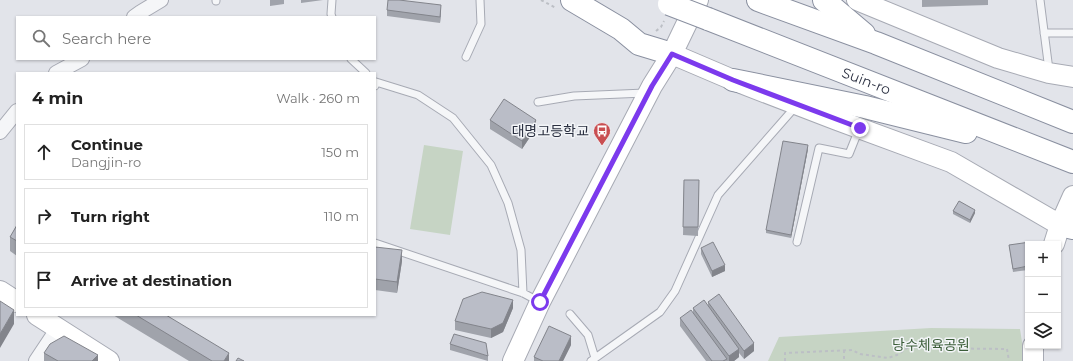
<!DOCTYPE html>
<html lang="en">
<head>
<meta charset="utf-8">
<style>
	:root { --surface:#fff; --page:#f2f2f2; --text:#222; --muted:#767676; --line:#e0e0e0 }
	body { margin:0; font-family:Montserrat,"Noto Sans KR",sans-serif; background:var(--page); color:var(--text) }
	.controls { position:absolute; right:12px; bottom:12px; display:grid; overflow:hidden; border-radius:0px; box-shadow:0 1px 3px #0004 }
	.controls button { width:36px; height:36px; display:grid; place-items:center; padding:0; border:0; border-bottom:1px solid var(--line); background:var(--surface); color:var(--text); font:20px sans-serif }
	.stop { position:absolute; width:12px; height:12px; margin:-9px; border:3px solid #7c3aed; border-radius:50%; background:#fff }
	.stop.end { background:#7c3aed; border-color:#fff; box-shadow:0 1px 4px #0008 }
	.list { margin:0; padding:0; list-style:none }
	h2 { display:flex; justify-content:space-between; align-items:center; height:52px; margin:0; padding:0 16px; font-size:17px }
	h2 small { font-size:13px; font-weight:400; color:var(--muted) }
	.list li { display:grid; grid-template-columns:26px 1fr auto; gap:12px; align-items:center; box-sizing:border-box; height:56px; margin:0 8px 8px; padding:0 8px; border:1px solid var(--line); border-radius:0px }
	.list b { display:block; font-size:15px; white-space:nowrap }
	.list p { margin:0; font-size:13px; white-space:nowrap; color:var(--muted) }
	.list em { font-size:13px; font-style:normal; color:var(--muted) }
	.icon { flex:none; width:22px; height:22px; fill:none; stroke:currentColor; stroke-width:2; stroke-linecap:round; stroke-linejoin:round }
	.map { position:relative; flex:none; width:1073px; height:361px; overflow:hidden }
	.search { position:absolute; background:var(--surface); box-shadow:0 1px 3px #0004; left:16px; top:16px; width:360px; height:44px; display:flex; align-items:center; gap:10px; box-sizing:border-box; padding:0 14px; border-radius:0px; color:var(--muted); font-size:15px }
	.panel { position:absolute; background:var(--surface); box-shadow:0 1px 3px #0004; left:16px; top:72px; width:360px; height:244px; border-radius:0px }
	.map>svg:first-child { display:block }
	.green { fill:#c6d4c4 }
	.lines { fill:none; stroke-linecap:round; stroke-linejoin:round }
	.lane-casing { stroke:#a7aab4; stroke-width:9 }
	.street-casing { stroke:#a7aab4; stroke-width:16 }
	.secondary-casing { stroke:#a7aab4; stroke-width:22 }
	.highway-casing { stroke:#8a90a0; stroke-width:24 }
	.path { stroke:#bcbfc5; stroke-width:2; stroke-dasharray:3 3; stroke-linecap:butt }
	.lane { stroke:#f5f6f8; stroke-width:7 }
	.street { stroke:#f5f6f8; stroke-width:14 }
	.secondary { stroke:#fff; stroke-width:20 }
	.highway { stroke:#fff; stroke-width:22 }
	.highway-bridge-casing { stroke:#8a90a0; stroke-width:24; stroke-linecap:butt }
	.highway-bridge { stroke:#fff; stroke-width:22 }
	.wall { fill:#a0a3ab }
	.shaded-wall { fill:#82848b }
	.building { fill:#babdc7; stroke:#82848b }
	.route { stroke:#7c3aed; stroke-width:5 }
	.labels { text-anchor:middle; stroke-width:3; stroke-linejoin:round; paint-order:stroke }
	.street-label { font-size:14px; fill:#2b3041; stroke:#f2f4f7 }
	.poi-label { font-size:14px; fill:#2b3041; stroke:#f2f4f7; text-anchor:end }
	.park-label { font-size:14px; fill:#3b5d39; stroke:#f2f4f7 }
</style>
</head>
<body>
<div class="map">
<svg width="1073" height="361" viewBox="0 0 1073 361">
	<rect width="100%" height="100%" fill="#e2e4ea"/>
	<path class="green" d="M424,145l39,6 -13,84 -40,-6z
		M931,328l89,1 5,32h-257l11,-24z"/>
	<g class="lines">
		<g class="lane-casing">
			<path id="lane" d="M332,0l-1,14 1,3
				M1040,0l9,70
				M216,1v-1
				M1044,33h29
				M466,57l15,-33 -1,-24
				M351,59l15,14
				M375,86l1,-4 42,13 35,23 38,47 17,38 13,47 2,43
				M538,102l36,-6 71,-3
				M797,242l22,-94 30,6 10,-25
				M375,243l148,50 15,8
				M570,314l18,21 7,23
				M591,361l69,-49 15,-21 43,-96 78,-89"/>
		</g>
		<g class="street-casing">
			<path id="street" d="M134,17l7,-5 20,-12
				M56,73l26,-14
				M0,132l17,-21
				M36,361l22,-33"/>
		</g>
		<g class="secondary-casing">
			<path id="secondary" d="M857,0l141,58 51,15 24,4
				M672,54l61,26 104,40 114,42 109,63
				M1054,244l6,-19 13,-29
				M0,291l17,11
				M37,315l72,46
				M513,361l27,-59 112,-216 20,-32 26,-54
				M1033,361v-15"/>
		</g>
		<g class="highway-casing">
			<g id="highway">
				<path d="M572,0l49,29 18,15 33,10"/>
				<path d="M758,0l118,43 197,79"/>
				<path d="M824,0l40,34"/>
				<path id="s1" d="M708,19l365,143"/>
				<path d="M733,80l132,27 101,25"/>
				<path d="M1060,225l13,3"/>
			</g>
		</g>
		<path class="path" d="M541,0l15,8
			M656,31l5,-4 3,-6
			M844,350v11
			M785,361v-8l67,-3 8,4 28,4 9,-3 10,-7h10l90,1 2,12"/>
		<use href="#lane" class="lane"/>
		<use href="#street" class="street"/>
		<use href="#secondary" class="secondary"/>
		<use href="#highway" class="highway"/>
		<g class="highway-bridge-casing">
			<path id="highway-bridge" d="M669,4l39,15"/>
		</g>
		<use href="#highway-bridge" class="highway-bridge"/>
	</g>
	<path class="wall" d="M270,0h14v4l-14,2z
		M301,0h22l-22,3z
		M922,0h66v5l-66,2z
		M387,10l54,1 -1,12 -53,-7z
		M490,120l46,8 -14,21 -32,-20z
		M808,149l-17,89 -25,-5v-3z
		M684,180h15l-1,56 -15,-1z
		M953,211l22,2 -5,10 -17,-9z
		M17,225v31l-7,-5v-14z
		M1028,244v26l-15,2 -4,-27z
		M375,247l27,14 -5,32 -22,-3z
		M701,248l24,23 -13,6 -11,-23z
		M708,302l46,49 -10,8 -5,-6v4l-5,4h-28l-26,-35v-8l13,-5v-5l15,-2z
		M513,308l-10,24 -12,6 -36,-8v-9z
		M113,315h53l63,46h-40z
		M450,344l38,12v5l-38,-11z
		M571,345l-8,16h-29v-4z
		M44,353l54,8h-54z"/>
	<path class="shaded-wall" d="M441,5v6l-1,12v-6z
		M536,120v8l-14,21v-8z
		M808,145v4l-17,89v-3z
		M975,210v3l-5,10v-3z
		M402,250v11l-5,32v-11z
		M725,265v6l-13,6v-6z
		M513,300v8l-10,24 -12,6v-9z
		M14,310v14l-14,24v-14z
		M571,336v9l-8,16h-4z
		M754,343v8l-10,8v-8z
		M739,349v8l-5,4h-5v-5z
		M229,353v8h-5z
		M98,355v6h-6z"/>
	<path class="building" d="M388,0h11l42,5 -1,12 -53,-7z
		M504,99l32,21 -14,21 -32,-21z
		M783,141l25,4 -17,90 -25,-5z
		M684,180h15l-1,47h-15z
		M959,201l16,9 -5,10 -17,-9z
		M17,225v16l-7,-4z
		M713,242l12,23 -13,6 -11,-23z
		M1030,242l1,2h-3v22l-15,3 -4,-24z
		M375,247l27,3 -5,32 -22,-3z
		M482,292l31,8 -10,23 -12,6 -36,-8 8,-22z
		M719,294l35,49 -10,8 -36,-49z
		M704,300l35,49 -10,7 -36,-48z
		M0,301l14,9 -14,24z
		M691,310l36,49 -4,2h-11l-32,-43z
		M136,315h30l63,38 -5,8h-12z
		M549,326l22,10 -12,25h-16l-9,-4z
		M454,334l32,9 2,13 -38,-12z
		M64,336l34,19 -6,6h-34l-14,-8 6,-9z
		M238,358l6,3h-8z"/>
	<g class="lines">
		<path class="route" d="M540,302l112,-216 20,-32 61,26 127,48"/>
	</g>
	<defs>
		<g id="bus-pin" transform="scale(0.9)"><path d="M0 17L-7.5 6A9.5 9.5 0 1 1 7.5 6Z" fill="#c94e51" stroke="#f2f4f7"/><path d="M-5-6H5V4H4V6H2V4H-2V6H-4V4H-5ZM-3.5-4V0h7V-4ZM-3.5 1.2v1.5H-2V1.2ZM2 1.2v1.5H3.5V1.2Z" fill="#fff"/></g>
	</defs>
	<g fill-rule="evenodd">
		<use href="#bus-pin" x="602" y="131"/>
	</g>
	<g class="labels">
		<g class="street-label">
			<text dy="5" stroke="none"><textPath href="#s1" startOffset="170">Suin-ro</textPath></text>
		</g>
		<g class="poi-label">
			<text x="589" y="136">대명고등학교</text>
		</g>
		<g class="park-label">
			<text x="931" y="350">당수체육공원</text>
		</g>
	</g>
</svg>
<div class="controls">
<button>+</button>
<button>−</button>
<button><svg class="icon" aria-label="layers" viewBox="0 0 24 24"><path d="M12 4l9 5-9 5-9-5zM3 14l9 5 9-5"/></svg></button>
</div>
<div class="stop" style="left:540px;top:302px"></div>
<div class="stop end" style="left:860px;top:128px"></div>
<div class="search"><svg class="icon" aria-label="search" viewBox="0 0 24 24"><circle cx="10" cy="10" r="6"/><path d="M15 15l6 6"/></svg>Search here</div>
<section class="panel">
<h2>4 min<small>Walk · 260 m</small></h2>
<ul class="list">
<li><svg class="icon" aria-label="ahead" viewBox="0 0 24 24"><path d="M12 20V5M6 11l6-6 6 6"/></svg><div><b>Continue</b><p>Dangjin-ro</p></div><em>150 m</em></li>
<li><svg class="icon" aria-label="right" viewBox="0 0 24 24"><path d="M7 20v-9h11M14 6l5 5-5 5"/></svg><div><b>Turn right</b></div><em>110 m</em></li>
<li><svg class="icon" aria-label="arrive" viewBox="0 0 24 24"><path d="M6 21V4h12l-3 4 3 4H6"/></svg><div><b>Arrive at destination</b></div></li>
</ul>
</section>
</div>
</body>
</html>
